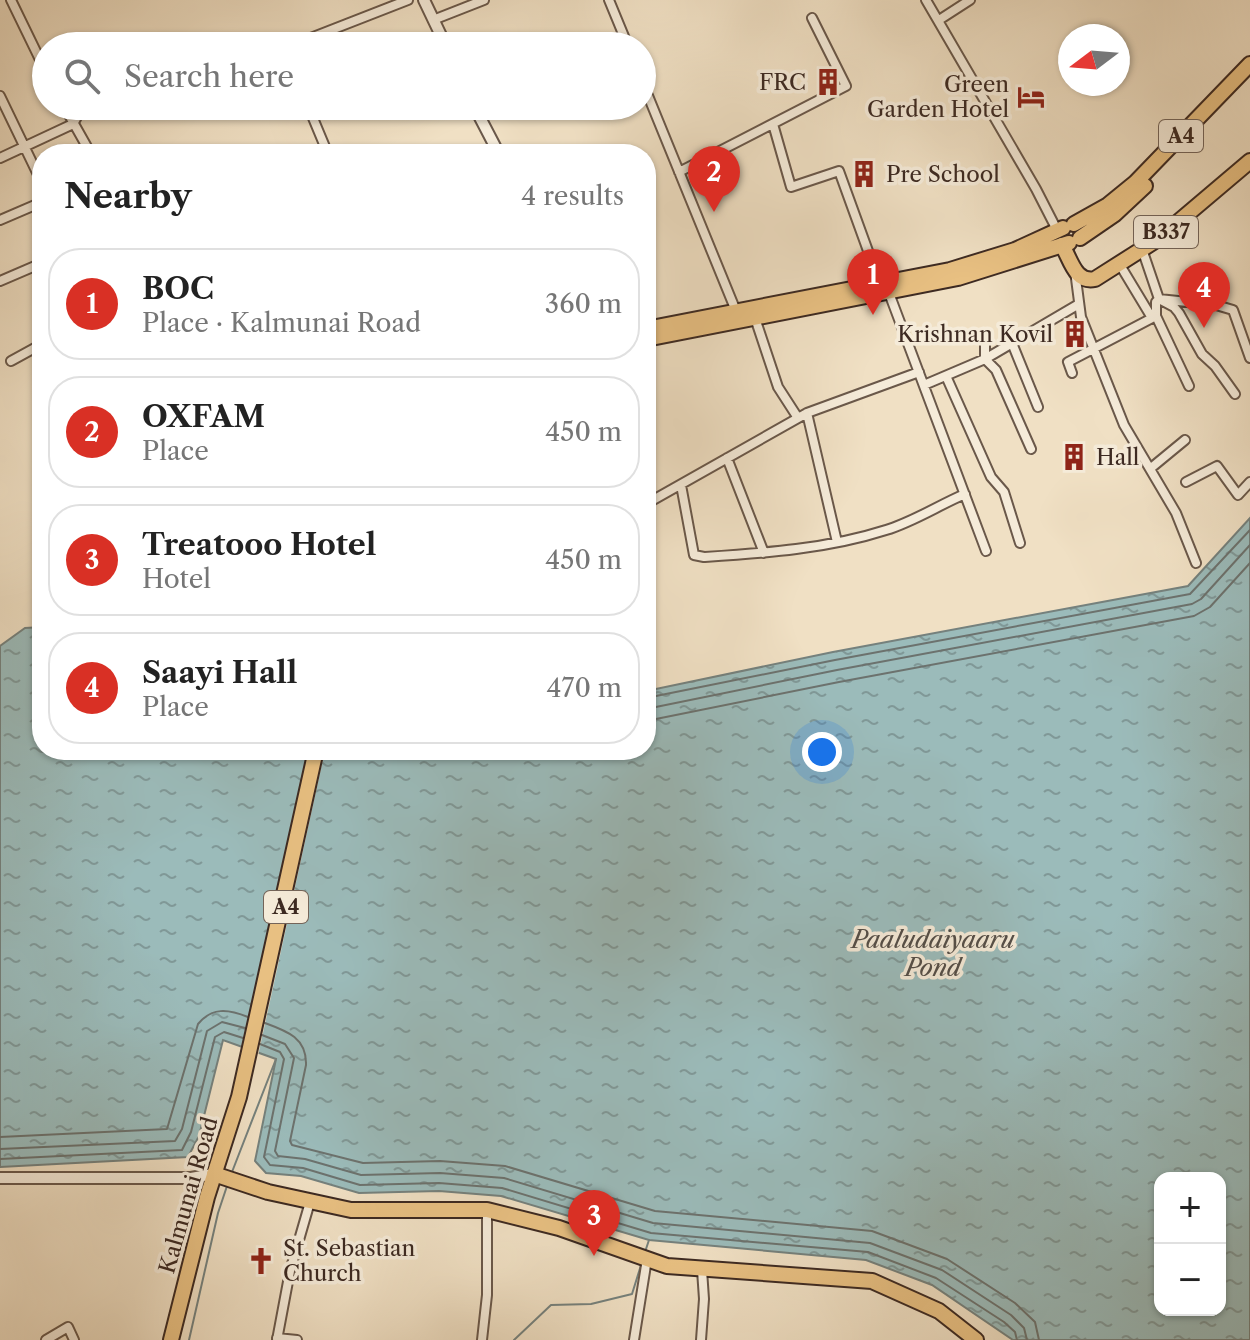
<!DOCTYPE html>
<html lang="en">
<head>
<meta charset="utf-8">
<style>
	:root { --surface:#fff; --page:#f2f2f2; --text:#222; --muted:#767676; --line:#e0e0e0; --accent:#d93025 }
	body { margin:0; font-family:"Libre Caslon Text",serif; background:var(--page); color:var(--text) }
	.controls { position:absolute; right:24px; bottom:24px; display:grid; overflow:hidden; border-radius:16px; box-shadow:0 2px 6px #0004 }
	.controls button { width:72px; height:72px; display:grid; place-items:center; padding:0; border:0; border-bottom:2px solid var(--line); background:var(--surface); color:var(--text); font:40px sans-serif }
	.compass { position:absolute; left:1058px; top:24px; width:72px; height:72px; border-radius:50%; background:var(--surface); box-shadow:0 2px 6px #0004; rotate:254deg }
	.you { position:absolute; left:822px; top:752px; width:28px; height:28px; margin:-20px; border:6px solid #fff; border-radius:50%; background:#1a73e8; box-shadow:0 0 0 12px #1a73e833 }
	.badge { display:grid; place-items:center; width:52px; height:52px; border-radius:50%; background:var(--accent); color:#fff; font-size:26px; font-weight:700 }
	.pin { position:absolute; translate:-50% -66px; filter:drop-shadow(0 2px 4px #0008) }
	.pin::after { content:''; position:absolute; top:42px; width:28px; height:24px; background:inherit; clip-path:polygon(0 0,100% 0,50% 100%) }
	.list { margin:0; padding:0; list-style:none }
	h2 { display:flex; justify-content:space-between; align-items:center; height:104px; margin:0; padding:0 32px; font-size:34px }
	h2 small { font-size:26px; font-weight:400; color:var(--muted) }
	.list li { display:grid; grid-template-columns:52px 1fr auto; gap:24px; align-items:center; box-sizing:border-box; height:112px; margin:0 16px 16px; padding:0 16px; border:2px solid var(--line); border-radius:32px }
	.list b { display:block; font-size:30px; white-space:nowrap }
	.list p { margin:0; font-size:26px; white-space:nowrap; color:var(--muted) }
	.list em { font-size:26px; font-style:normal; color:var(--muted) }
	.icon { flex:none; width:44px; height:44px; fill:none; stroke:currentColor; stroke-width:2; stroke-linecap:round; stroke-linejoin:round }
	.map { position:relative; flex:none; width:1250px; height:1340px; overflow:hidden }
	.search { position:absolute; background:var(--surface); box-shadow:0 2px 6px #0004; left:32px; top:32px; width:624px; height:88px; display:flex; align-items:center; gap:20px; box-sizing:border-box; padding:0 28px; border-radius:44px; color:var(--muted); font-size:30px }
	.panel { position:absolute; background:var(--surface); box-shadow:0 2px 6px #0004; left:32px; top:144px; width:624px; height:616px; border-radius:32px }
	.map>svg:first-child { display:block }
	.water { fill:url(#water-ripples); stroke:#75817d; stroke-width:2; fill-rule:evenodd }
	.pier { fill:#f0e0c4 }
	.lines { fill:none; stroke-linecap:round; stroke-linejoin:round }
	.shore { stroke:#6c726e; stroke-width:2 }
	.stream { stroke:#75817d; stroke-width:2 }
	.minor-casing { stroke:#6a584a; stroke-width:12 }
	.tertiary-casing { stroke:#6a584a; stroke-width:14 }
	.primary-casing { stroke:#3d2a22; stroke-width:18 }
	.trunk-casing { stroke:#3d2a22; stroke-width:18 }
	.minor { stroke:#f5ebd9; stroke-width:8 }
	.tertiary { stroke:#f5ebd9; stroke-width:10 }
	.primary { stroke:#e8c082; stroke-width:14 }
	.trunk { stroke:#e8c082; stroke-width:14 }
	.labels { text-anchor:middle; stroke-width:7; stroke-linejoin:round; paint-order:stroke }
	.shield { fill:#f5ebd9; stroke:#746459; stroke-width:2 }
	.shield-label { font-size:20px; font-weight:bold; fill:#3d2a22 }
	.poi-label { font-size:22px; fill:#3d2a22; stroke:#f5ebd9; text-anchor:end }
	.street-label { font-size:22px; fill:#3d2a22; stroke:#f5ebd9 }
	.water-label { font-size:24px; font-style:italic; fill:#544e48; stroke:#f5ebd9 }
</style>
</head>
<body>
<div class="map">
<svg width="1250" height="1340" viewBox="0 0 1250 1340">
	<defs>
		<pattern id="water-ripples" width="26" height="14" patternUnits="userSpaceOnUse" patternTransform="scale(2)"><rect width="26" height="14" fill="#9bbbba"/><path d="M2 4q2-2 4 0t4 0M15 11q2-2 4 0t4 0" fill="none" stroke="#809897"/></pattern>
	</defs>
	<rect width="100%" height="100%" fill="#f0e0c4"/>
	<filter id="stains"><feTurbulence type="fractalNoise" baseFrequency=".0025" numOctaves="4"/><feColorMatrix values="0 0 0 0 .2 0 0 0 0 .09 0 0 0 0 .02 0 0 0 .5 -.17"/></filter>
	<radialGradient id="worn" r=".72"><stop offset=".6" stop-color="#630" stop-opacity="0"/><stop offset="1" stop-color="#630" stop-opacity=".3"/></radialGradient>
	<path class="water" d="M1250,518v822h-237l-81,-55 -66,-25 -217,-20 -148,-44 -62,-5 -80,2 -58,-17 -35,-3 -11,-12 21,-102 -53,-19 -24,96 -11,21 -188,10v-521l25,-18 17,-1v123h604v-59l187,-39 355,-66zM1160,1178h60v132h-60z"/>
	<path class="pier" d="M311,750h14l-67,306 -14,-5z"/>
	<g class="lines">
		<path class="shore" d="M646,698l189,-38 355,-66 60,-64
			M646,709l191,-39 355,-66 9,-5 49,-54
			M646,721l193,-39 355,-66 16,-9 40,-44
			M265,1023c22,8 42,15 41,42l-16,76 2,4 71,18 77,-2 65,5 150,45 217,20 75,28 68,44 20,19 4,18
			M262,1035l23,9 9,14 -19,93 3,5 27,3 56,16 79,-2 64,5 149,45 217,20 72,27 69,45 13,13 3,12
			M260,1044l20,8 4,7 -20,98 6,8 33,3 57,17 79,-2 63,5 149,45 217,19 68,26 68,44 11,10 2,8
			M0,1137l167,-8 31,-105c14,-17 30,-15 50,-7
			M0,1149l175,-8 7,-12 25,-98 15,-9 23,6
			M0,1159l182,-9 9,-18 24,-95 9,-5 19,6"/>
		<path class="stream" d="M232,1172l44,-113
			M645,1252l4,-12
			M189,1340l29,-127 9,-27
			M514,1340l37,-35 40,-1 41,-10 10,-32"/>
		<g class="minor-casing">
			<path id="minor" d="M11,0l35,72
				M609,0l19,46
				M926,0l110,189 21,41
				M433,20l51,-20
				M939,20l31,-20
				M186,46l9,-4 5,4
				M290,46l118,-46
				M642,81l94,230
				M0,96l42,87
				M64,106l27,48
				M308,106l20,48
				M773,124l18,63 48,-16 41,113
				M0,158l73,-34 5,-9 14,-9
				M679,172l167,-86 -34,-68
				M0,220l42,-18
				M1142,249l17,50 -3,3v14l33,70
				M1120,265l32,53
				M1075,271l6,46 43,108 52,88 20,50
				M0,281l42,-18
				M1195,287l6,17
				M889,293l97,258
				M755,318l23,69 20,31
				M985,338v21l11,11 35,79
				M1012,343l26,64
				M11,361l31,-17
				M1072,373l-4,-11 88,-46
				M946,376l45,101 13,15 16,51
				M924,385l61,-26 94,-55
				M1235,394l-20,-28 -13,-12 -23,-41 -5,-6 -15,-8 57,6 17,5 17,48
				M807,413l30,129
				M727,458l37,95
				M1151,468l34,-28
				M1186,482l31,-16 21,29 12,-13
				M681,485l13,70 10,2c61,-4 123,-8 182,-27 27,-8 53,-25 79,-36
				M646,504l161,-91 112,-41
				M277,1338l20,2
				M46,1340l22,-13 6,13
				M277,1340l13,-69 20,-69
				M482,1340l5,-45v-85
				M634,1340l13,-81
				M701,1340l3,-41 -2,-29"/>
		</g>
		<g class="tertiary-casing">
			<path id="tertiary" d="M424,0l22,46
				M474,106l25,48
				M0,1178h191l23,-4"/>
		</g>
		<g class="primary-casing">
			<path id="primary" d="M1062,245c9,15 13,38 33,34l63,-40 92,-78
				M214,1174l54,18 83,18h136l72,18 108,38 205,15 67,30 37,29"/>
		</g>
		<g class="trunk-casing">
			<path id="trunk" d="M1074,224l34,-19 27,-22 115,-119
				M1080,238l35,-24 30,-28
				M646,329l304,-59 65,-20 48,-22
				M646,339l312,-61 111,-35
				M171,1340l36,-143 32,-100 77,-347"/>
		</g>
		<use href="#minor" class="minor"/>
		<use href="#tertiary" class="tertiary"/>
		<use href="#primary" class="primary"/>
		<use href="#trunk" class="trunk"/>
	</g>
	<defs>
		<g id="building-bare" transform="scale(2.16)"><path d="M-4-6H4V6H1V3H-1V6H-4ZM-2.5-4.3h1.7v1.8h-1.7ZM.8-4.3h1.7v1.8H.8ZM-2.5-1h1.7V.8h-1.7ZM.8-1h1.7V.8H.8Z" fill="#8f2418" stroke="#f5ebd9" stroke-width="2.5" paint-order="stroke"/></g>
		<g id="hotel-bare" transform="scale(2.16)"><path d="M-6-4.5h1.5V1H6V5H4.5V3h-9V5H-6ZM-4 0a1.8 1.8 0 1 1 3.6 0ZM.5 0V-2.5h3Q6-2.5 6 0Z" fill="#8f2418" stroke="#f5ebd9" stroke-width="2.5" paint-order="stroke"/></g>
		<g id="church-bare" transform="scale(2.16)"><path d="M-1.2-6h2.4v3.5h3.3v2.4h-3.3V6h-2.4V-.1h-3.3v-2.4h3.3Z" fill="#8f2418" stroke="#f5ebd9" stroke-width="2.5" paint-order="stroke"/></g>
	</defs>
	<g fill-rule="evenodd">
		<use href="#building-bare" x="828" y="82"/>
		<use href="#hotel-bare" x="1031" y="97"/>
		<use href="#building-bare" x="864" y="174"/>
		<use href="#building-bare" x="1075" y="334"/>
		<use href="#building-bare" x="1074" y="457"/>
		<use href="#church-bare" x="261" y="1261"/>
	</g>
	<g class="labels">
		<g class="shield">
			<rect x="1159" y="120" width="44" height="32" rx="6"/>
			<rect x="1134" y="216" width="64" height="32" rx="6"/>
			<rect x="264" y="891" width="44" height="32" rx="6"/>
		</g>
		<g class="shield-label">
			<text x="1181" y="143">A4</text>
			<text x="1166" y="239">B337</text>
			<text x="286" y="914">A4</text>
		</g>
		<g class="poi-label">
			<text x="806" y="90">FRC</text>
			<text x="1009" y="92">Green<tspan x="1009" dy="25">Garden Hotel</tspan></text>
			<text x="886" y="182" text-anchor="start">Pre School</text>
			<text x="1053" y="342">Krishnan Kovil</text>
			<text x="1096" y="465" text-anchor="start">Hall</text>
			<text x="283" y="1256" text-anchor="start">St. Sebastian<tspan x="283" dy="25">Church</tspan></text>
		</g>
		<g class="street-label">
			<text transform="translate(188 1195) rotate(-74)" y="8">Kalmunai Road</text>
		</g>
		<g class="water-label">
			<text x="933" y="948">Paaludaiyaaru<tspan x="933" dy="28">Pond</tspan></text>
		</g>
	</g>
	<rect width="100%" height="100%" filter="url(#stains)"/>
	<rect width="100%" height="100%" fill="url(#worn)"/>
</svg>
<div class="controls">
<button>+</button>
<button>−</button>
</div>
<svg class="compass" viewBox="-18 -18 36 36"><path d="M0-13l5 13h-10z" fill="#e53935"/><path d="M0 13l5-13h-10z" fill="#767676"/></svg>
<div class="you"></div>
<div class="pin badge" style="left:873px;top:315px">1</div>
<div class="pin badge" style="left:714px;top:212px">2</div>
<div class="pin badge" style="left:594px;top:1256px">3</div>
<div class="pin badge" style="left:1204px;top:328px">4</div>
<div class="search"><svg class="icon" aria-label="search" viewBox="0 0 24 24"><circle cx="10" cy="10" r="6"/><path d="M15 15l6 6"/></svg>Search here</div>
<section class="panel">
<h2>Nearby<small>4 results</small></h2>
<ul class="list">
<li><span class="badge">1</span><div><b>BOC</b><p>Place · Kalmunai Road</p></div><em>360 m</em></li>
<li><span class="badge">2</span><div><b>OXFAM</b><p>Place</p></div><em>450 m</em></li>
<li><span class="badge">3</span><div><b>Treatooo Hotel</b><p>Hotel</p></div><em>450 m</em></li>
<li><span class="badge">4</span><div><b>Saayi Hall</b><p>Place</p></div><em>470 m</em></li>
</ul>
</section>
</div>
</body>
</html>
